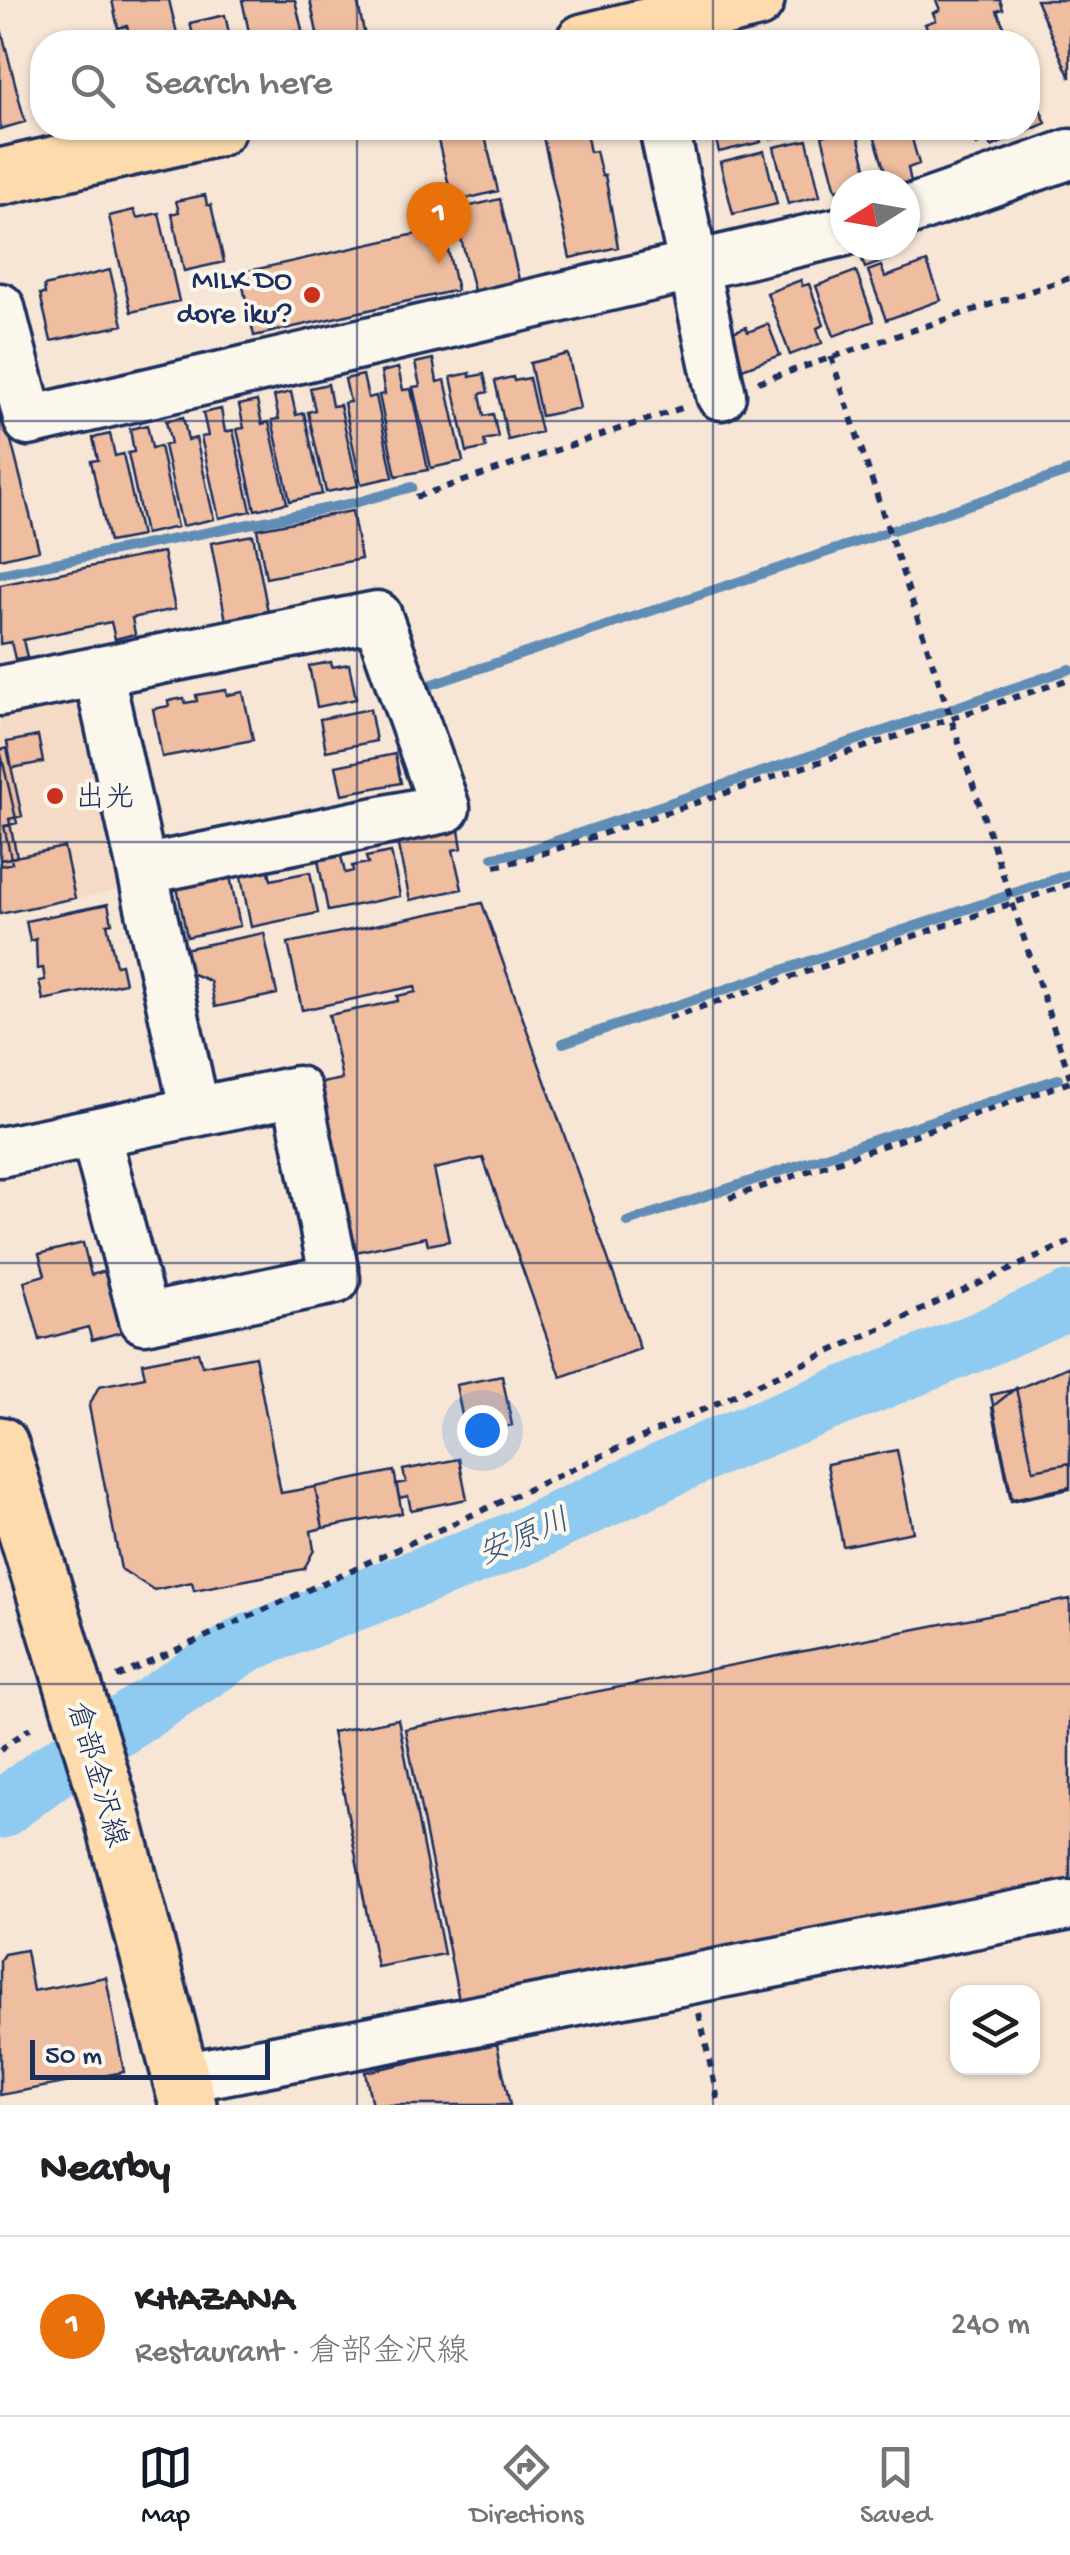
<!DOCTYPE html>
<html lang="en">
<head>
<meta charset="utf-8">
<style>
	:root { --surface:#fff; --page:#f2f2f2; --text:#202124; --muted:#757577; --line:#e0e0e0; --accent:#111827 }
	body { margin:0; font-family:"Gochi Hand","Klee One",sans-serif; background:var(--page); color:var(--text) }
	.controls { position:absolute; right:30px; bottom:30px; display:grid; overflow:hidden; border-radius:20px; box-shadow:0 2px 8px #0004 }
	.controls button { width:90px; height:90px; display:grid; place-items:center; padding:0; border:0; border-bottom:2px solid var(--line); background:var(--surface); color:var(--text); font:50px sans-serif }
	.compass { position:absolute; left:830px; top:170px; width:90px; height:90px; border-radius:50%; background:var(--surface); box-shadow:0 2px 8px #0004; rotate:259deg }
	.scale { position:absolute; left:30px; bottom:25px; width:240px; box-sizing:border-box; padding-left:10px; border:5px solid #1b2f5e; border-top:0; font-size:28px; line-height:35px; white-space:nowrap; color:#1b2f5e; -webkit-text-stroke:8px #fbf7ec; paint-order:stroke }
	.you { position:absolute; left:482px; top:1430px; width:35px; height:35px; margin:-25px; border:8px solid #fff; border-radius:50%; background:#1a73e8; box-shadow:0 0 0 15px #1a73e833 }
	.badge { display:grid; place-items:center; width:65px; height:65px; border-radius:50%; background:var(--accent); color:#fff; font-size:32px; font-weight:700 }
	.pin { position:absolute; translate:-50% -82px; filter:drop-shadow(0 2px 5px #0008) }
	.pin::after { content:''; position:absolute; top:52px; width:35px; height:30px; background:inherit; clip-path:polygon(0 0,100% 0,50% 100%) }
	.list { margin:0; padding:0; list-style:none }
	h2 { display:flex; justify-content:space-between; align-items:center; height:130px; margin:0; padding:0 40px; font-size:42px }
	h2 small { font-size:32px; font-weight:400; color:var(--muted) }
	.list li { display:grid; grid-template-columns:65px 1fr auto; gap:30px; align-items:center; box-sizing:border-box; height:180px; padding:0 40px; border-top:2px solid var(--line) }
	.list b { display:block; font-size:38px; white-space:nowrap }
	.list p { margin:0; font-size:32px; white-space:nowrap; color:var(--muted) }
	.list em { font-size:32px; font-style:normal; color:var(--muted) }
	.icon { flex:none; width:55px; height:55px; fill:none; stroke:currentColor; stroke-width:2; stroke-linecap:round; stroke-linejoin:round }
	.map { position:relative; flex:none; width:1070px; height:2105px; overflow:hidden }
	.search { position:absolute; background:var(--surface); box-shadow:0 2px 8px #0004; left:30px; right:30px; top:30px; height:110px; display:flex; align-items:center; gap:25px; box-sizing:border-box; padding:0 35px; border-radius:40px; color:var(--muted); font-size:38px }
	.sheet { height:310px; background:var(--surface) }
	nav { display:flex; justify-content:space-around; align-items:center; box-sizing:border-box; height:140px; border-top:2px solid var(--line); background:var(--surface); font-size:28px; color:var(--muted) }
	nav a { display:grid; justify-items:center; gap:5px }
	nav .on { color:var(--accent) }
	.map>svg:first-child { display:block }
	.built { fill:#f5dac5 }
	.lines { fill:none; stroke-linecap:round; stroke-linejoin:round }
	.stream { stroke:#618db6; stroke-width:10 }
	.river { stroke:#8fcbf0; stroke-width:58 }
	.building { fill:#efbda0; stroke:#1b2f5e; stroke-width:2.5 }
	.minor-casing { stroke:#1b2f5e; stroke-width:55 }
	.major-casing { stroke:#1b2f5e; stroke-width:62 }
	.path { stroke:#1b2f5e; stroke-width:6; stroke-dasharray:8 8; stroke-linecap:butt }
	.minor { stroke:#fbf7ec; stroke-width:48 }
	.major { stroke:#fedbac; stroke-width:55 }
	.grid { fill:none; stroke:#1b2f5e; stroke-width:2.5; stroke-opacity:0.55 }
	.poi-dot { fill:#c8321e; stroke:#fbf7ec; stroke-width:4 }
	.labels { text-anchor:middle; stroke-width:8; stroke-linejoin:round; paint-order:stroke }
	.poi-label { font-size:30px; fill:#1b2f5e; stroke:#fbf7ec; text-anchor:end }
	.street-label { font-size:30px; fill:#1b2f5e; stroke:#fbf7ec }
	.water-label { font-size:32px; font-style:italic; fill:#385682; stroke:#fbf7ec }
</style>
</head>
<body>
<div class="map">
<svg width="1070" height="2105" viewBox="0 0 1070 2105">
	<rect width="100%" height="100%" fill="#f7e6d5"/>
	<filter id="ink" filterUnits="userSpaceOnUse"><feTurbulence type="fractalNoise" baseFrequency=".01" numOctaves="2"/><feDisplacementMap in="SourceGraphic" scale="20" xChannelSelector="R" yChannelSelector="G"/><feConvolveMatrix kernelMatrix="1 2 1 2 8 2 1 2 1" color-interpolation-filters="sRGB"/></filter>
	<g filter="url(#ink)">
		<path class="built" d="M73,691l16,12 42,184 -131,28v-209z"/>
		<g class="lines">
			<path class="stream" d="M893,530l177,-59
				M0,574l354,-71 58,-16
				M418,689l466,-156
				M953,708l117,-39
				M493,857l30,-5 420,-141
				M1014,893l56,-19
				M563,1043l443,-147
				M627,1222l431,-143"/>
			<path class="river" d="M0,1810l51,-38 194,-128 271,-104 195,-91 268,-108 91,-41"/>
		</g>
		<path class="building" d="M112,0h57l10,42h-48l-4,-16 -9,2z
			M242,0h53l7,30 -51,11z
			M310,0h47l8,36 -23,6h-23z
			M936,0h64l3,9 -6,2 14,31h-78l-8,-18 11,-4 -3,-7 7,-3z
			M1036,0h34v78z
			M225,15l6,27h-36l-5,-19z
			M0,25l25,97 -25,7z
			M1028,80l18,43 -55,24 -3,-7 -12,5 -7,-17h59z
			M435,128h48l15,63 -45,11z
			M541,128h44l5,24 6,-1 6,25 3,-1 13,72 -48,11z
			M713,128h44l4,14 -42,10z
			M768,128h42v2l-39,9z
			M856,128l14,54 -25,3v3l-9,2 -14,-54z
			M872,128h37l10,36 -11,4 3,14 -22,3z
			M807,140l13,56 -32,8 -14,-57z
			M764,151l13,53 -44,10 -13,-52z
			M205,195l2,10h4l13,57 -40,9 -12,-57 7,-2 -3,-11z
			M500,199l20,85 -45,11 -21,-85z
			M134,210l3,8 22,-5 20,88 -48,11 -22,-96z
			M443,228l14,62 -203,46 -14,-63z
			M857,245h27l5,14 -24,9z
			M927,262l14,38 -55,20 -18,-49 13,-5 4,11z
			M110,270l13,55 -72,16 -11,-47h5l-1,-8z
			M856,271l18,50 -40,15 -18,-50z
			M801,280l1,6 7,-2 15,41 -7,3 5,15 -32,12 -23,-62z
			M768,324l12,31 -40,15 -13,-36 19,-7 2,5z
			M568,354l12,54 -39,8 -11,-53z
			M433,359l4,23 8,-2 18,81 -32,7 -18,-81 7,-1 -5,-23z
			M398,368l5,22 8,-1 17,81 -32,6 -17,-81 6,-1 -4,-22z
			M470,373v4l14,-3 4,18 -8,2 4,22 9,-2 5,23 -14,3 2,8 -19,4 -16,-75z
			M363,375l5,23 8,-2 17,81 -32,7 -17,-81 6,-1 -5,-23z
			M513,377l1,4 15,-3 12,54 -33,8 -13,-59z
			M328,384l4,22 8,-1 18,81 -32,6 -18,-80 7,-2 -5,-22z
			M291,392l5,23 8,-2 18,81 -32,7 -18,-81 7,-1 -5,-23z
			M0,398l39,152 -39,9z
			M257,401l5,23 7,-2 18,81 -32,7 -18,-81 7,-1 -5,-23z
			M221,409l4,23 8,-2 18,81 -32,7 -18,-81 7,-1 -5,-23z
			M183,417l5,23 8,-2 18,81 -32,7 -18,-81 7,-1 -5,-23z
			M147,425l5,23 8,-2 17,81 -32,7 -17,-81 6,-1 -4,-23z
			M110,434l5,22 8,-2 18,82 -32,6 -18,-81 7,-1 -5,-22z
			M352,511l9,48 -95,19 -9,-49z
			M253,535l16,82 -42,9 -16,-83z
			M163,552l12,57 -43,9 3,16 -20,5 -4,-17 -88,18 4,17 -12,2 -4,-17 -11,2v-59z
			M331,662l1,5 17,-3 7,35 -39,8 -8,-41z
			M226,690l1,5 16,-3 10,48 -91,17 -9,-48 16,-3 -1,-5 16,-3 1,5 12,-2 -1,-6z
			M370,709l6,32 -50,10 -6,-32z
			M38,736l5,26 -31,6 -5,-26z
			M7,748l15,68 -13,3 8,38 -17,3v-110z
			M1,754l16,69 -13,3 8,37 -12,3z
			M395,754l6,29 -59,11 -6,-28z
			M458,824l4,24 -9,2 9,39 -52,11 -14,-63z
			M64,847l11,51 -75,16v-54z
			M391,852l9,44 -72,15 -10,-51 23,-4 4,17 8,-2 -1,-5 16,-3 -2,-6z
			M268,866l3,14 39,-8 8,41 -67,14 -11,-55z
			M229,871l11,55 -53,11 -11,-55z
			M482,903l158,446 -79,28 -78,-219 -49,11 15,72 -21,4 -2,-8 -75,16 -34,-169 25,-5 -13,-64 69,-14 -1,-5 19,-4 -1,-6 -113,24 -14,-67z
			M108,904l4,19 -5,1 9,41 5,-1 4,19 -82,17 -4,-19 6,-1 -2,-12 -6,1 -1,-30 -6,2 -4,-20z
			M264,933l13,61 -62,13 -5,-26 -27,-11 -4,-20z
			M83,1243l8,32 18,-5 16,61 -33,9 -4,-13 -48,13 -16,-59 21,-6 -6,-21z
			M198,1352l4,14 53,-10 26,137 34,-6 8,41 -12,3 3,19 -10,19 -110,21 -2,-8 -38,8 -33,-21 -32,-163 10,-20 46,-9 -3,-14z
			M1070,1366v121l-58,12 -21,-104 26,-6z
			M502,1376l10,49 -46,10 -10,-50z
			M1016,1388l17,82 37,-7v26l-59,12 -19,-94z
			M1016,1388l17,82 37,-7v26l-59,12 -19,-94z
			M897,1450l16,82 -70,14 -16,-82z
			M459,1459l8,40 -56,11 -3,-14 -9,2 -3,-14 10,-2 -3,-12z
			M394,1471l8,42 -79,15 -8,-41z
			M1070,1599v282l-611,119 -54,-271z
			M398,1719l46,235 -67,13 -45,-235z
			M26,1950l7,41 73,-14 18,95 -124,23v-135l4,-6z
			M497,2044l13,61h-138l-7,-33z"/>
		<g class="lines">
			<g class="minor-casing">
				<path id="minor" d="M664,128l57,267
					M905,212l165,-58
					M0,308l29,113 816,-190
					M98,671l44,199
					M0,691l377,-75 68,192 -303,62 53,242
					M0,1152l297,-61 38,188 -191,40 -49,-186
					M182,2078l888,-173"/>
			</g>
			<g class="major-casing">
				<path id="major" d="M584,42l172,-42
					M0,177l217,-49
					M0,1445l109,358 79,302"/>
			</g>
			<path class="path" d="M831,357l239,720
				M758,382l312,-104
				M416,497l269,-90
				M495,866l31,-7 544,-180
				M668,1018l402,-134
				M729,1198l341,-116
				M117,1677l953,-435
				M0,1750l30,-22
				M699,2013l20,92"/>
			<use href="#minor" class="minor"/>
			<use href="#major" class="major"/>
		</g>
	</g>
	<path class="grid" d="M357,0v42M713,0v42M357,128v1977M713,128v1977M0,421h1070M0,842h1070M0,1263h1070M0,1684h1070"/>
	<g class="poi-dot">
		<circle cx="312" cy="295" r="10"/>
		<circle cx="55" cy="796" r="10"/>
	</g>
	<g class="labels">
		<g class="poi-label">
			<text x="292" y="288">MILK DO<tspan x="292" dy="34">dore iku?</tspan></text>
			<text x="75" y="806" text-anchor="start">出光</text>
		</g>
		<g class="street-label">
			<text transform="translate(99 1774) rotate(74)" y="10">倉部金沢線</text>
		</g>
		<g class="water-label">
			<text transform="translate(523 1535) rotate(-23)" y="11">安原川</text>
		</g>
	</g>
</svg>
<div class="controls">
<button><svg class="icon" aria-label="layers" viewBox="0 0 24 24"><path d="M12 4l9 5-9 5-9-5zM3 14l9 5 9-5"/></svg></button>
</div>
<svg class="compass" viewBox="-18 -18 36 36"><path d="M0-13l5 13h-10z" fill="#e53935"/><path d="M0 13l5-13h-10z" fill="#757577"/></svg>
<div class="scale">50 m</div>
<div class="you"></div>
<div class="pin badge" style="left:439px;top:264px;background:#e8710a">1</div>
<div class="search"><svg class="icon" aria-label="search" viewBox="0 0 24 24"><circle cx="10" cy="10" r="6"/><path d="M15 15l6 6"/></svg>Search here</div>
</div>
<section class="sheet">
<h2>Nearby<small></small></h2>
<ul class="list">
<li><span class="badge" style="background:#e8710a">1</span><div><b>KHAZANA</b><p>Restaurant · 倉部金沢線</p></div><em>240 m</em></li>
</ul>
</section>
<nav>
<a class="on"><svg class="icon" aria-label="map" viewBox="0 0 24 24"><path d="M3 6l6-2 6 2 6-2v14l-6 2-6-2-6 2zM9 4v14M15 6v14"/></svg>Map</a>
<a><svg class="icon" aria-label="directions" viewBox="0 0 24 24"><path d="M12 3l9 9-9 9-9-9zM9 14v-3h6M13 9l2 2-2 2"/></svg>Directions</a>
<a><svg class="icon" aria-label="saved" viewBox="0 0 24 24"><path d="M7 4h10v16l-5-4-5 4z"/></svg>Saved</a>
</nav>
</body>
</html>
